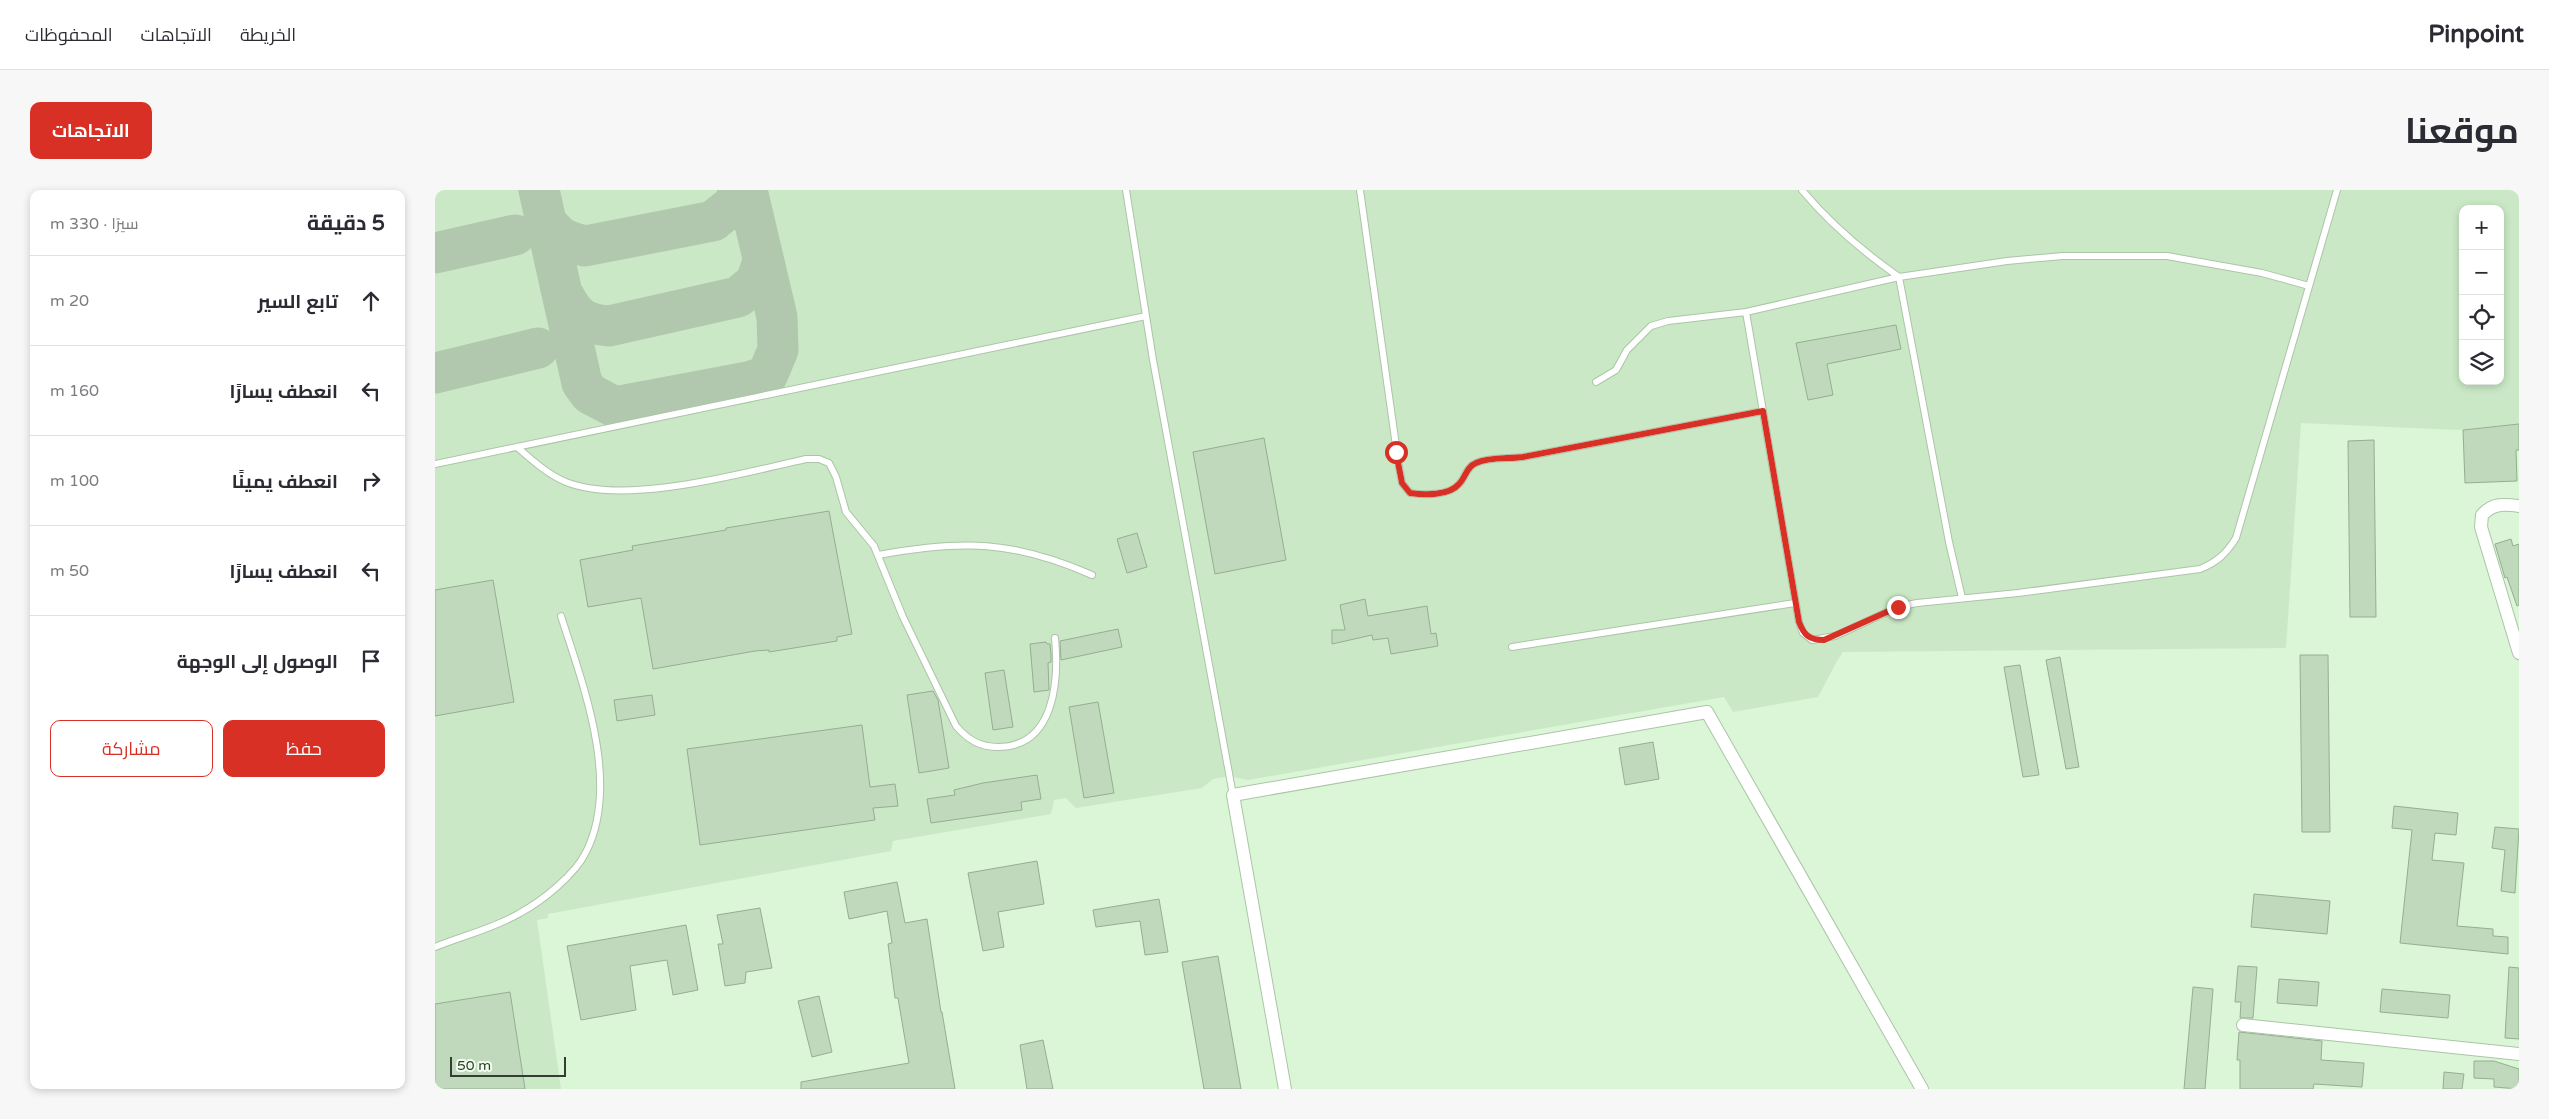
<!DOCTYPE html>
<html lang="ar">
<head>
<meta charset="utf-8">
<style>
	:root { --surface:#fff; --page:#f7f7f7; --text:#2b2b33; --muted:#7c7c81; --line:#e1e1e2; --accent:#d93025 }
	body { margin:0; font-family:"Varela Round",Cairo,sans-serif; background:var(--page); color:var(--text); direction:rtl }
	.controls { position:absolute; right:15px; top:15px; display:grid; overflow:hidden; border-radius:10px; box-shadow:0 2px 8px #0003 }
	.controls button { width:45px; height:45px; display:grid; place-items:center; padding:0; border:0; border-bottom:1px solid var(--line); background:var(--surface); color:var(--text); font:25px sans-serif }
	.scale { position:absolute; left:15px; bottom:12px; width:116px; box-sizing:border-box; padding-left:5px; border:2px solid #333d31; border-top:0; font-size:14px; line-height:18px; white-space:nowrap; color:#333d31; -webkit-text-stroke:4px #efffed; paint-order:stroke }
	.stop { position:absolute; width:15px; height:15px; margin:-11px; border:4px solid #d93025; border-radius:50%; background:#fff }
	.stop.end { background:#d93025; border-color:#fff; box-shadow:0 1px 5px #0008 }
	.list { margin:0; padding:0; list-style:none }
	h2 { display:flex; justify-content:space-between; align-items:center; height:65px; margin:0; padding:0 20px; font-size:21px }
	h2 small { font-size:16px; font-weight:400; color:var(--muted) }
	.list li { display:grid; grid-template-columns:32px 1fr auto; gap:15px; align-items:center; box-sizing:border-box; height:90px; padding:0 20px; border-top:1px solid var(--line) }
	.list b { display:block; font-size:19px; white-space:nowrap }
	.list em { font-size:16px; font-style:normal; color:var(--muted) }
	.actions { display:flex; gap:10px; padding:15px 20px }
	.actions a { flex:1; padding:11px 0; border:1px solid var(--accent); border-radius:10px; text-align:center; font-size:18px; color:var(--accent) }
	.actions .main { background:var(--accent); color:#fff }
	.icon { flex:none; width:28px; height:28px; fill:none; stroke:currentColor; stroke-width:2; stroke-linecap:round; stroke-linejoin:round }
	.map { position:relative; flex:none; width:2084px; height:899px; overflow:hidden; direction:ltr; border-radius:10px }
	header { display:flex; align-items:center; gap:30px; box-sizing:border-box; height:70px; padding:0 25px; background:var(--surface); border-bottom:1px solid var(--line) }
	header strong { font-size:24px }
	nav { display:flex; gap:28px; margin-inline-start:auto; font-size:18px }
	.intro { display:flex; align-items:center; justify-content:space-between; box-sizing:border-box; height:120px; padding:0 30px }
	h1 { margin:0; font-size:35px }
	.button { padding:12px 22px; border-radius:10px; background:var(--accent); color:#fff; font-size:18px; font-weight:700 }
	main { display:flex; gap:30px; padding:0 30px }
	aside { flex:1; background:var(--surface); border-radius:10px; box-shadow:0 2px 8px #0003 }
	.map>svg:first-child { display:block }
	.built { fill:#cae8c6; fill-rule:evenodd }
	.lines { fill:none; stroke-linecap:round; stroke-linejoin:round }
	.taxiway { stroke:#b2c8ae; stroke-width:41 }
	.building { fill:#c0d9bc; stroke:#95ad91 }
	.service-casing { stroke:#acc5a8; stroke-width:8 }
	.minor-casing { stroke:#acc5a8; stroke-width:14 }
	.service { stroke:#fff; stroke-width:6 }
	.minor { stroke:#fff; stroke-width:12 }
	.route { stroke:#d93025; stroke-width:6 }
</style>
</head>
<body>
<header>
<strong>Pinpoint</strong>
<nav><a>الخريطة</a><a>الاتجاهات</a><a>المحفوظات</a></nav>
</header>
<div class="intro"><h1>موقعنا</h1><a class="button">الاتجاهات</a></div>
<main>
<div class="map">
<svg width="2084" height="899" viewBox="0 0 2084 899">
	<rect width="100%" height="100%" fill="#dbf5d7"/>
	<path class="built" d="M0,0h2084v234l-61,6 -157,-7 -15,225 -443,4 -6,9 -19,36 -85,15 -9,-15 -476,83 -19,-4 -16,3 -11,9 -126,20 -10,-10 -12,2 -3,14 -158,27 -2,10 -343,63v4l-11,2 24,169h-126zM2028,19h37v172h-37z"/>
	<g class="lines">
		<path class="taxiway" d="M104,0l43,193 8,11 25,13 133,-25 19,-6 11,-26 -1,-33 -30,-127
			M111,31c12,17 19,20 39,25l128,-25 20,-16 7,-15
			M0,63l80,-18
			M129,106c11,21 20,28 45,30l129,-29 18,-15 6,-18
			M0,183l103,-25"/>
	</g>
	<path class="building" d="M1461,135l5,24 -74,15 6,31 -25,5 -12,-57z
		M2084,234v26h-3l1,31 -52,2 -2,-53z
		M829,248l22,122 -71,14 -22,-122z
		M1939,250l2,177h-26l-2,-176z
		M394,321l23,123 -15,3v4l-68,11v-2l-14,1 -102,18 -12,-71 -53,9 -8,-47 53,-10 -1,-4 94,-16v-2z
		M702,343l10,34 -20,6 -10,-34z
		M2076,349l2,7 6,-2v61l-2,1 -10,-29 -2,1 -10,-34z
		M58,390l21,122 -79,14v-126z
		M930,409l3,17 59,-10 4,28 5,-1 2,13 -47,8 -3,-16 -15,2 -1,-5 -40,9v-14h13l-5,-25z
		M683,439l4,18 -61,13 -1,-19z
		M611,452l1,2h3l1,11v7l-3,1 1,27 -15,2 -4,-48z
		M1865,465h28l2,177h-28z
		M1625,467l19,110 -13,2 -20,-109z
		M1585,475l19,110 -16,2 -19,-110z
		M569,480l9,57 -20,3 -8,-57z
		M498,501l5,9 11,68 -30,5 -12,-78z
		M217,505l3,20 -38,6 -3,-21z
		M663,512l16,91 -30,5 -15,-91z
		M427,535l8,62 25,-3 3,22 -25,2 2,12 -175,25 -13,-96z
		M1218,552l6,37 -34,6 -6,-37z
		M602,585l4,24 -20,3 1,8 -91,13 -4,-24 28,-4 -1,-5 29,-7z
		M1959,616l64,7 -2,22 -21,-2 -3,27 32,3 -7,63 36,3v7l15,1v17l-108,-11 12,-113 -20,-2z
		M2060,637l24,2 -4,64 -14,-2 4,-41 -13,-2z
		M602,671l7,43 -46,8 6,35 -21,4 -15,-78z
		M462,692l8,41 22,-4 14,93h1l13,77h-154v-7l108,-19 -11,-65h-3l-7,-54 4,-1 -5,-32 -38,8 -5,-27z
		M1819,704l76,7 -3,33 -76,-7z
		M724,709l9,53 -23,3 -5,-34 -44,6 -3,-17z
		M325,718l12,60 -26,4 -1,11 -20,3 -7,-42h5l-6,-29z
		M251,735l12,65 -25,5 -6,-35 -37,6 6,44 -55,10 -14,-74z
		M783,766l23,133h-37l-22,-127z
		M1803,776l19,1 -4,51h-13l1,-16h-6z
		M2074,777l10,1v71l-14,-1z
		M1844,789l40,3 -2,24 -40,-3z
		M1758,797l20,2 -8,100h-21z
		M1947,799l68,6 -2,23 -68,-6z
		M75,802l15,97h-90v-85z
		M384,806l13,56 -20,5 -14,-56z
		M1804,842l83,9 -1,19 43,3 -2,24 -48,-3 -1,5h-73v-29h-3z
		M608,850l10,49h-26l-7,-44z
		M2039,871h20l25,8v20l-25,-2v-8l-20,-1z
		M2009,882l20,2 -2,15h-19z"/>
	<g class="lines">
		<g class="service-casing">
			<path id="service" d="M691,0l27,170 80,435
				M925,0l39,277 3,16 8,10c14,2 39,3 49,-9 7,-7 7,-17 17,-21 13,-6 32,-4 47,-6l240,-46
				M1367,0c29,35 60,61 97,87l50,265 13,56
				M1311,122l53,310 4,11 9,7 23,-4 63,-29 19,-4 101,-10 182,-24c17,-7 26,-15 36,-31l101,-348
				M1161,192l20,-12 11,-20 24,-24 17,-5 78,-9 153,-35 108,-16 56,-5h104l95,17 47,13
				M82,257c15,13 30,27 49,35 61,24 176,-9 240,-23h13l10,4 7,14 10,35 28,34 29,71 53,109c12,14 24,21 42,21 57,0 61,-67 57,-109
				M0,274l711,-148
				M443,365c84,-15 135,-15 214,20
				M1077,457l283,-44
				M0,757c27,-11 60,-19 85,-34 22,-12 55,-38 66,-61 35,-69 -3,-167 -25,-236"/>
		</g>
		<g class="minor-casing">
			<path id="minor" d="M2084,316c-16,-2 -26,-3 -37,9l-1,12 38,126
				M1808,835l276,29
				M850,899l-52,-294 474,-83 215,377"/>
		</g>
		<use href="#service" class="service"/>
		<use href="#minor" class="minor"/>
	</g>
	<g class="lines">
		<path class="route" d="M961,262l6,31 8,10c14,2 39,3 49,-9 7,-7 7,-17 17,-21 13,-6 32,-4 47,-6l240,-46 36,211c5,13 10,18 25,18l74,-33"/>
	</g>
</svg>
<div class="controls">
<button>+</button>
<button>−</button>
<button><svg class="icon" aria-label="locate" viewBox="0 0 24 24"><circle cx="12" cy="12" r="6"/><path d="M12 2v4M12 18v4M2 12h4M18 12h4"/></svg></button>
<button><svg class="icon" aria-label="layers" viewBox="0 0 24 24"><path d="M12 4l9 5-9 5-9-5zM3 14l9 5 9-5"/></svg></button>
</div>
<div class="scale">50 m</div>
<div class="stop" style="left:961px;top:262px"></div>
<div class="stop end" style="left:1463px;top:417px"></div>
</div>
<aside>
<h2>5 دقيقة<small>سيرًا · 330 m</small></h2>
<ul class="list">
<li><svg class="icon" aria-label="ahead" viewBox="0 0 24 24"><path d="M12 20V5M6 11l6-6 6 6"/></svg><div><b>تابع السير</b></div><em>20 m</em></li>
<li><svg class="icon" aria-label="left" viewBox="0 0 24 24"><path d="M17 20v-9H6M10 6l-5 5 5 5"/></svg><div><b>انعطف يسارًا</b></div><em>160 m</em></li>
<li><svg class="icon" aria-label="right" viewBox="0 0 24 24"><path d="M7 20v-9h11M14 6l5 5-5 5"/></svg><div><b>انعطف يمينًا</b></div><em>100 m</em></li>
<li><svg class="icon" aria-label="left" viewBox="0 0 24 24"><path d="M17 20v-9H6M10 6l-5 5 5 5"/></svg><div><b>انعطف يسارًا</b></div><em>50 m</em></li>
<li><svg class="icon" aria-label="arrive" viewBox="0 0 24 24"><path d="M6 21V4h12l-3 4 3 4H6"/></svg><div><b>الوصول إلى الوجهة</b></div></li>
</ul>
<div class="actions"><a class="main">حفظ</a><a>مشاركة</a></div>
</aside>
</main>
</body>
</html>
